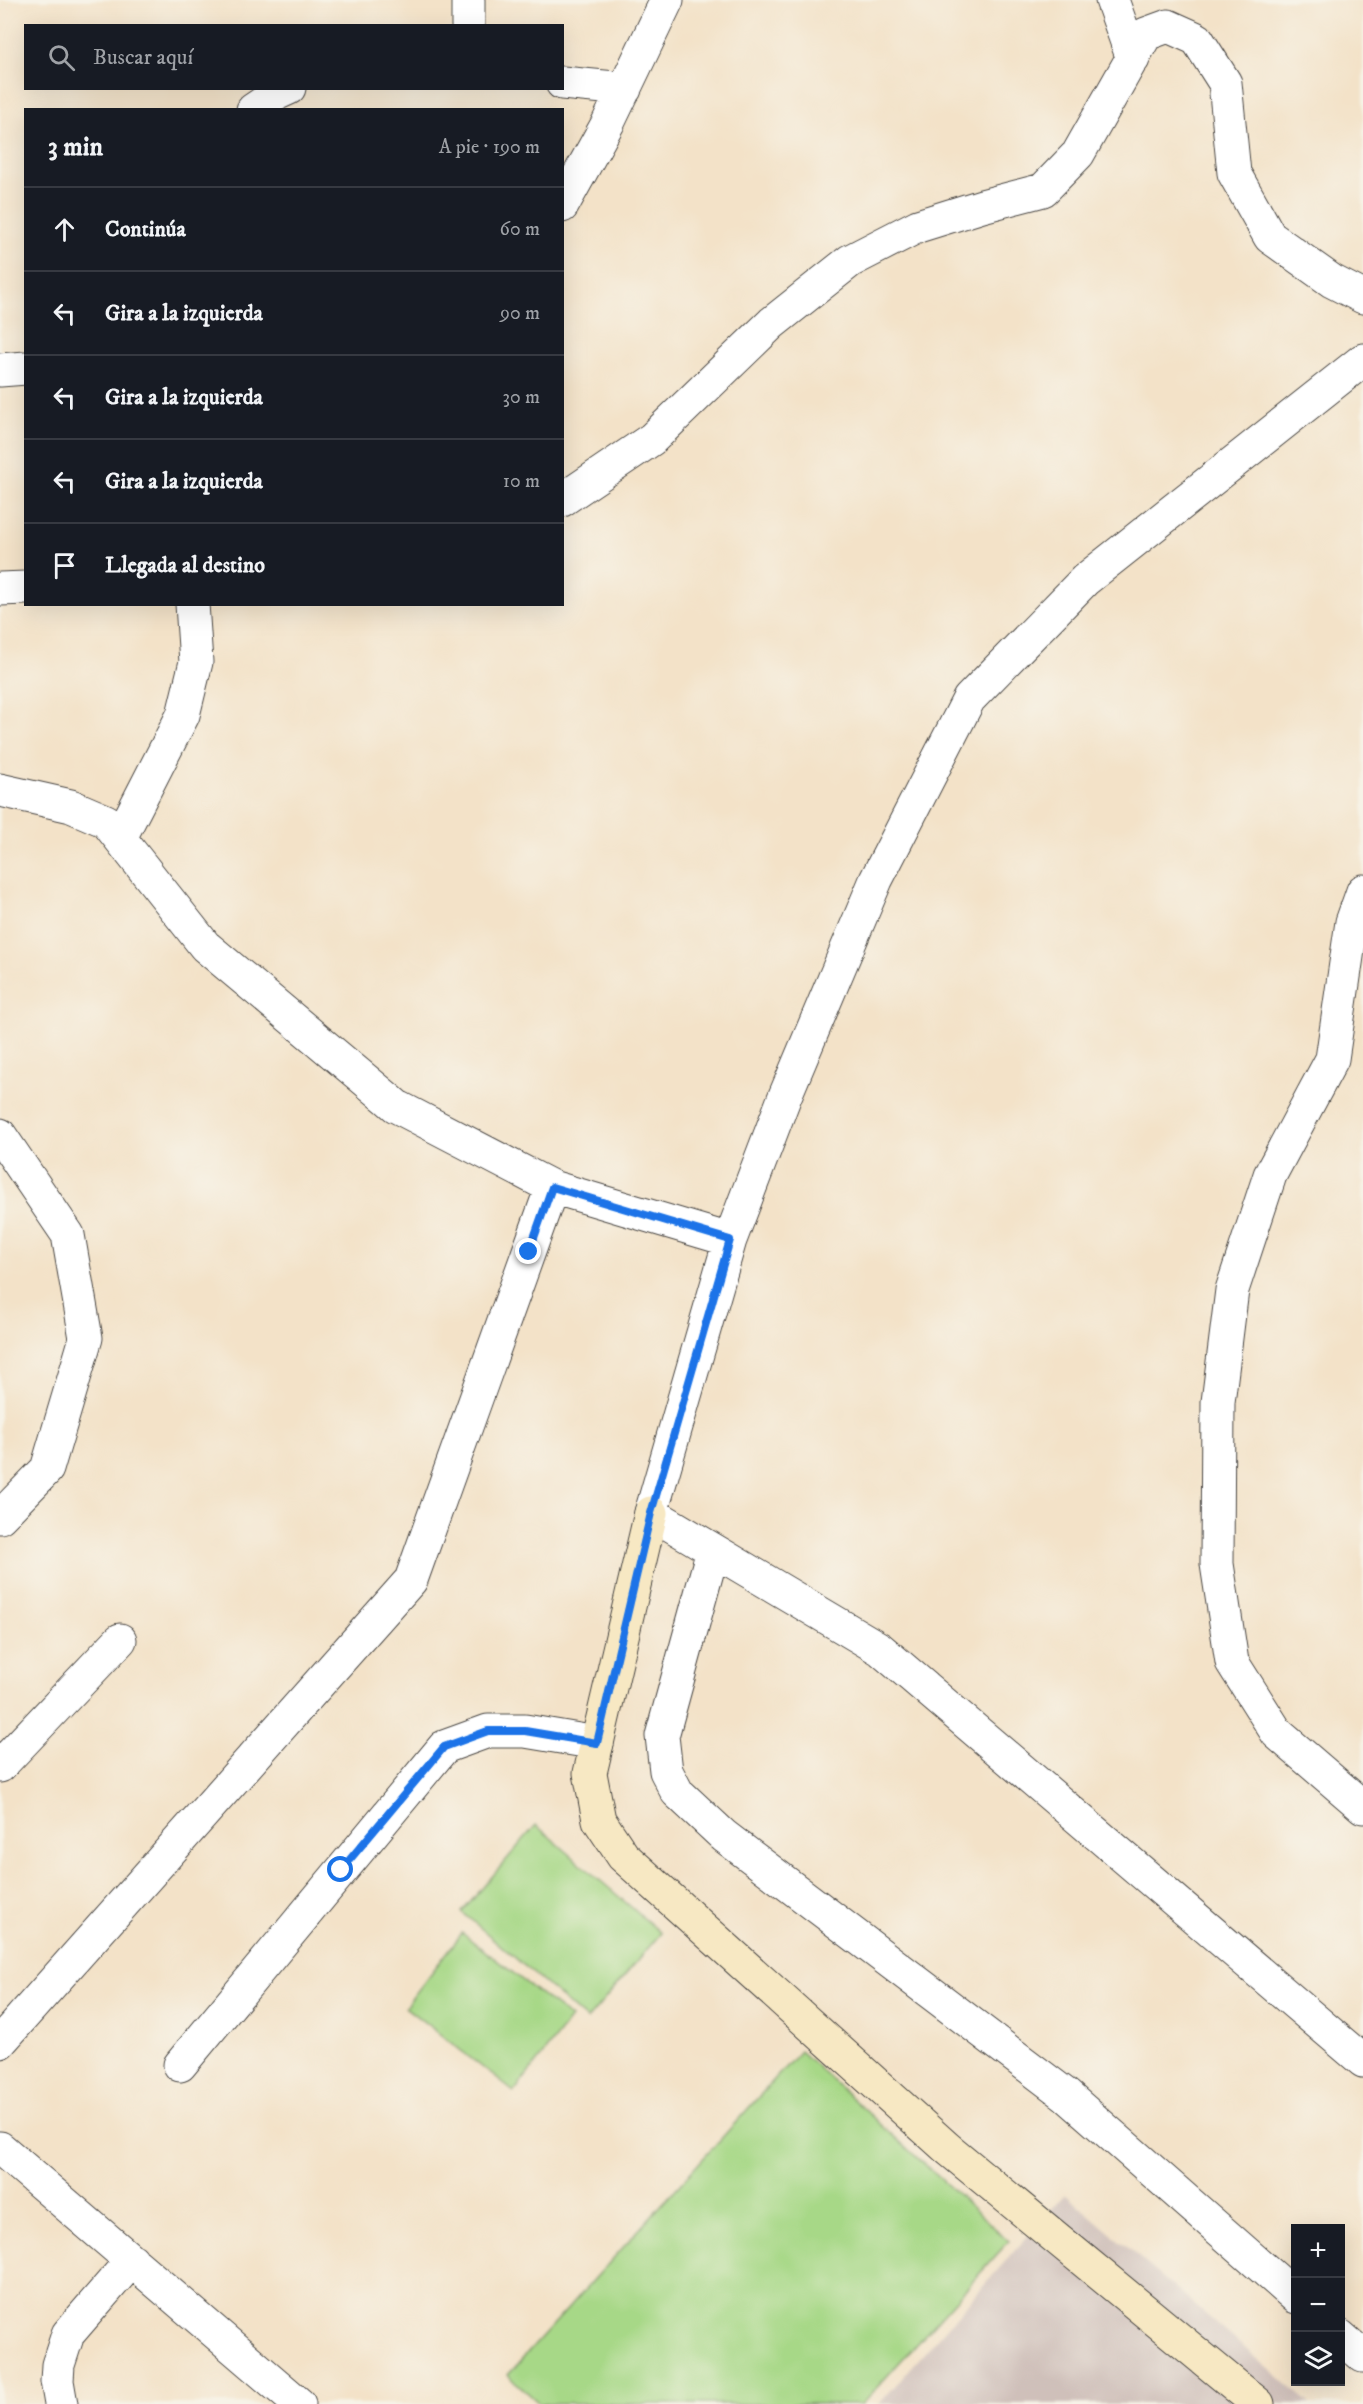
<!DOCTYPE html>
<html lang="es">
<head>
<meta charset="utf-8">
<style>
	:root { --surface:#171b24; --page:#242831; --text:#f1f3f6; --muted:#9ea1a6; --line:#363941 }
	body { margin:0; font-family:"IM FELL DW Pica",serif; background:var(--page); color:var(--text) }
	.controls { position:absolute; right:18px; bottom:18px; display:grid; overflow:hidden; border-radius:0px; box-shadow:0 6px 24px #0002 }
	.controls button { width:54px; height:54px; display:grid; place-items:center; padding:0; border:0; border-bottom:2px solid var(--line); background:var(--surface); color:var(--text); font:30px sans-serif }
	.stop { position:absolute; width:18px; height:18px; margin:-14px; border:4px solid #1a73e8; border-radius:50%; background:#fff }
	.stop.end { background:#1a73e8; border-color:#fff; box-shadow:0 2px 6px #0008 }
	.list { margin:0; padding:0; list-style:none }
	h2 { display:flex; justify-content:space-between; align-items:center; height:78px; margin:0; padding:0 24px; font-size:26px }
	h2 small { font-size:20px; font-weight:400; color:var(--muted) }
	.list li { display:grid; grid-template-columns:39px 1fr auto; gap:18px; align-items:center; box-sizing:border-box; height:84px; padding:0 24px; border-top:2px solid var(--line) }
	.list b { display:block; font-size:22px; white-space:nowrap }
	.list em { font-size:20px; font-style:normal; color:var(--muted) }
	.icon { flex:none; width:33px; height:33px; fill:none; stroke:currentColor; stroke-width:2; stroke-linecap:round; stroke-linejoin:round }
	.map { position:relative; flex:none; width:1363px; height:2404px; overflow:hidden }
	.search { position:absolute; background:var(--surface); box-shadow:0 6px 24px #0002; left:24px; top:24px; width:540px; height:66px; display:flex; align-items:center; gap:15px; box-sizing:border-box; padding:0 21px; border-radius:0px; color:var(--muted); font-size:22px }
	.panel { position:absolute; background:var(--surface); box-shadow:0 6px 24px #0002; left:24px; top:108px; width:540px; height:498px; border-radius:0px }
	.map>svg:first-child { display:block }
	.industrial { fill:#cfc0ba }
	.green { fill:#a7d887; stroke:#698259; stroke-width:1.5 }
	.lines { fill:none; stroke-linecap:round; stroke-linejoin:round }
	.street-casing { stroke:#494643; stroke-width:35 }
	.secondary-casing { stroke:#494643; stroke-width:35 }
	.street { stroke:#fff; stroke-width:33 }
	.secondary { stroke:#f7e8c3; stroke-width:33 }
	.route { stroke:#1a73e8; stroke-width:8 }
</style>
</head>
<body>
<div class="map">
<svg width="1363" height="2404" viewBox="0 0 1363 2404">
	<rect width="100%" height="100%" fill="#f7f3e8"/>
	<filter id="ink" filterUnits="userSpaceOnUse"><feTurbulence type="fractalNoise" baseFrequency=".0167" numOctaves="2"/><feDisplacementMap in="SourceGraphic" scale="12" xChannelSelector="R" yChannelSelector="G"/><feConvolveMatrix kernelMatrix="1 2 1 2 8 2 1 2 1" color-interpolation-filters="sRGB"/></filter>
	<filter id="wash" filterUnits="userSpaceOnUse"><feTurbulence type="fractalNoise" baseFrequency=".008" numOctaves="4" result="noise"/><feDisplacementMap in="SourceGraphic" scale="24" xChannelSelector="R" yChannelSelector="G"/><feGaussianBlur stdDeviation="1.35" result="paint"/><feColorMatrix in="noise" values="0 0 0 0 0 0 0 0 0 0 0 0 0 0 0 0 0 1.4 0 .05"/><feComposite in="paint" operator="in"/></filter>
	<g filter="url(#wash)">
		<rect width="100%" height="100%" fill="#f3e2c8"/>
		<path class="industrial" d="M1065,2194l245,210h-431z"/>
		<path class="green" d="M536,1825l125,108 -74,87 -125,-108z
			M462,1933l109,85 -57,74 -109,-85z
			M800,2051l209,190 -147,163h-322l-32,-29z"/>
	</g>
	<g filter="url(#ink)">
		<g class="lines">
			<g class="street-casing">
				<path id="street" d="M1112,0l21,59
					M468,26v-26
					M562,83l63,6
					M253,110l25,-17 11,-5
					M562,206l46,-83 59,-123
					M1363,360l-278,220 -116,119 -93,181 -91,216 -55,144 -79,273 229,136 483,412
					M0,370l26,-2
					M562,500l90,-61 120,-116 78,-62 68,-35 64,-20 61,-16 35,-36 68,-120 22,-8 29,13 28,44 9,90 36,64 62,44 31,16
					M0,589l26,-1
					M0,790l71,16 35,15 99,125 183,153 8,7 156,81
					M120,838l63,-123 13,-53 -4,-58
					M1363,891l-11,31 -20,137 -62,116 -38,115 -14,112 -1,162 15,98 45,71 86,74
					M0,1135l68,100 18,103 -39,131 -47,48
					M713,1550l-51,186 4,35 11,21 47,44 342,259 230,202
					M0,1766l120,-126
					M0,2042l411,-462 141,-393 178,53
					M180,2065l264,-318 44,-16h37l72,12
					M0,2148l299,256
					M1340,2336l23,20
					M61,2404l-4,-23 1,-16 10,-31 64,-74"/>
			</g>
			<g class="secondary-casing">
				<path id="secondary" d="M651,1513l-61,260 9,47 24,36 324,292 311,256"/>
			</g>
			<use href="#street" class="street"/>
			<use href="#secondary" class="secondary"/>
		</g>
	</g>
	<g class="lines" filter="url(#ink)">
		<path class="route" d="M341,1870l103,-123 44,-16h37l72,12 54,-230 79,-273 -178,-53 -23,65"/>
	</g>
</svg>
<div class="controls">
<button>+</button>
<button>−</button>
<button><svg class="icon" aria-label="layers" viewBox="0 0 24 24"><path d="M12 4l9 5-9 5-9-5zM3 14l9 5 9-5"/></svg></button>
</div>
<div class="stop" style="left:341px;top:1870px"></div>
<div class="stop end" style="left:529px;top:1252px"></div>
<div class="search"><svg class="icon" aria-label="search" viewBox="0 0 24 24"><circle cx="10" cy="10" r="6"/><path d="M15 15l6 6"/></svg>Buscar aquí</div>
<section class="panel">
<h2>3 min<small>A pie · 190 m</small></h2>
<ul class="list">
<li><svg class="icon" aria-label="ahead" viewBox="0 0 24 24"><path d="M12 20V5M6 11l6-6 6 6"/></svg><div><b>Continúa</b></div><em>60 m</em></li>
<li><svg class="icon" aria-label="left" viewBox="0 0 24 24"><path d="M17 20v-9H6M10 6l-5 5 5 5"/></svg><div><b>Gira a la izquierda</b></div><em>90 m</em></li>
<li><svg class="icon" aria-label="left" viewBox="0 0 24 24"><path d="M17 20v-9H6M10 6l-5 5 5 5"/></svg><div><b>Gira a la izquierda</b></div><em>30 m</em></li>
<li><svg class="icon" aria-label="left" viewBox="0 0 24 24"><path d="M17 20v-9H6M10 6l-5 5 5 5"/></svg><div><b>Gira a la izquierda</b></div><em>10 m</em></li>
<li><svg class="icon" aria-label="arrive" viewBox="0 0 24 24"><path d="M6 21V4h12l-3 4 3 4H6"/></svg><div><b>Llegada al destino</b></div></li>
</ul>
</section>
</div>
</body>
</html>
